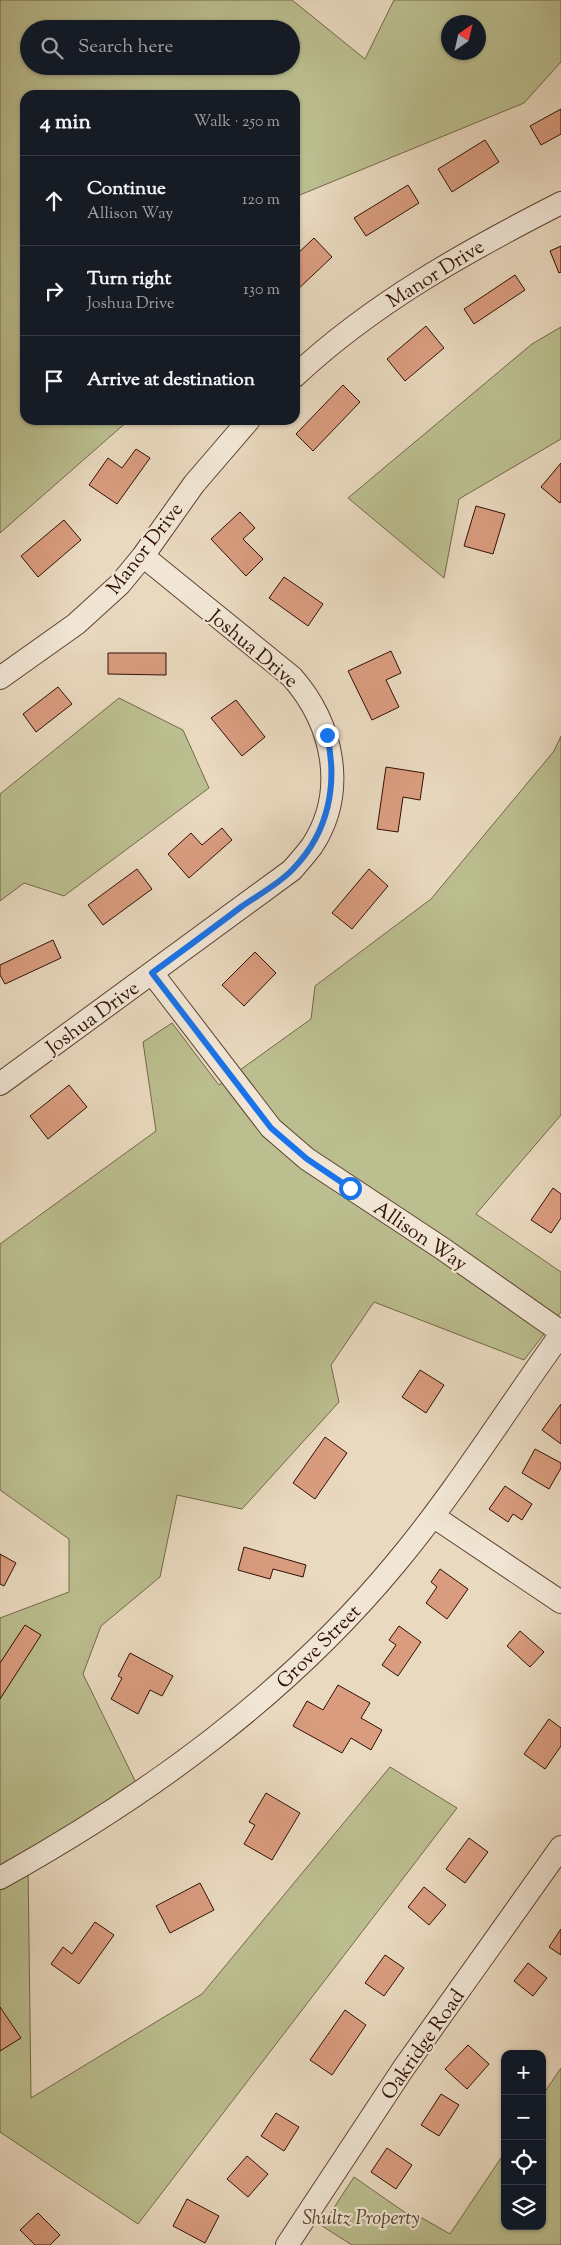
<!DOCTYPE html>
<html lang="en">
<head>
<meta charset="utf-8">
<style>
	:root { --surface:#171b24; --page:#20242c; --text:#f1f3f6; --muted:#9ea1a6; --line:#363941 }
	body { margin:0; font-family:"Sorts Mill Goudy",serif; background:var(--page); color:var(--text) }
	.controls { position:absolute; right:15px; bottom:15px; display:grid; overflow:hidden; border-radius:10px; box-shadow:0 1px 4px #0004 }
	.controls button { width:45px; height:45px; display:grid; place-items:center; padding:0; border:0; border-bottom:1px solid var(--line); background:var(--surface); color:var(--text); font:25px sans-serif }
	.compass { position:absolute; left:441px; top:15px; width:45px; height:45px; border-radius:50%; background:var(--surface); box-shadow:0 1px 4px #0004; rotate:34deg }
	.stop { position:absolute; width:15px; height:15px; margin:-11px; border:4px solid #1a73e8; border-radius:50%; background:#fff }
	.stop.end { background:#1a73e8; border-color:#fff; box-shadow:0 1px 5px #0008 }
	.list { margin:0; padding:0; list-style:none }
	h2 { display:flex; justify-content:space-between; align-items:center; height:65px; margin:0; padding:0 20px; font-size:21px }
	h2 small { font-size:16px; font-weight:400; color:var(--muted) }
	.list li { display:grid; grid-template-columns:32px 1fr auto; gap:15px; align-items:center; box-sizing:border-box; height:90px; padding:0 20px; border-top:1px solid var(--line) }
	.list b { display:block; font-size:19px; white-space:nowrap }
	.list p { margin:0; font-size:16px; white-space:nowrap; color:var(--muted) }
	.list em { font-size:16px; font-style:normal; color:var(--muted) }
	.icon { flex:none; width:28px; height:28px; fill:none; stroke:currentColor; stroke-width:2; stroke-linecap:round; stroke-linejoin:round }
	.map { position:relative; flex:none; width:561px; height:2245px; overflow:hidden }
	.search { position:absolute; background:var(--surface); box-shadow:0 1px 4px #0004; left:20px; top:20px; width:280px; height:55px; display:flex; align-items:center; gap:12px; box-sizing:border-box; padding:0 18px; border-radius:28px; color:var(--muted); font-size:19px }
	.panel { position:absolute; background:var(--surface); box-shadow:0 1px 4px #0004; left:20px; top:90px; width:280px; height:335px; border-radius:15px }
	.map>svg:first-child { display:block }
	.green { fill:#bbbe8f; stroke:#766749; fill-rule:evenodd }
	.building { fill:#d99c7f; stroke:#311003 }
	.lines { fill:none; stroke-linecap:round; stroke-linejoin:round }
	.minor-casing { stroke:#5f4232; stroke-width:24 }
	.minor { stroke:#f1e6d5; stroke-width:22 }
	.route { stroke:#1a73e8; stroke-width:6 }
	.labels { text-anchor:middle; stroke-width:4.5; stroke-linejoin:round; paint-order:stroke }
	.street-label { font-size:20px; fill:#311003; stroke:#f1e6d5 }
	.park-label { font-size:20px; font-style:italic; fill:#5a442d; stroke:#f1e6d5 }
</style>
</head>
<body>
<div class="map">
<svg width="561" height="2245" viewBox="0 0 561 2245">
	<rect width="100%" height="100%" fill="#e9d9bf"/>
	<filter id="stains"><feTurbulence type="fractalNoise" baseFrequency=".004" numOctaves="4"/><feColorMatrix values="0 0 0 0 .2 0 0 0 0 .09 0 0 0 0 .02 0 0 0 .5 -.17"/></filter>
	<radialGradient id="worn" r=".72"><stop offset=".6" stop-color="#630" stop-opacity="0"/><stop offset="1" stop-color="#630" stop-opacity=".3"/></radialGradient>
	<path class="green" d="M0,0h292l73,59 29,-59h167v62l-37,41 -229,94v-102h-270v325h104l-129,113zM448,22h30v30h-30zM29,29h262v37h-262z
		M561,327v112l-102,60 -15,79 -96,-80 184,-154z
		M119,698l64,32 26,58 -145,108 -40,-13 -24,18v-107z
		M561,736v379l-85,99 85,58v40l-37,48 -150,-58 -43,63 8,37 -97,107 -65,-14 -17,82 -59,49 -18,48 58,119 -113,71 3,234 171,-104 188,-227 67,41 -319,416 -138,-92v-514l69,-26v-53l-69,-49v-246l156,-113 -13,-89 29,-19 47,62 92,-66 4,-33 116,-87 123,-148z
		M561,2068v177h-209l-30,-19 32,-49 59,41 2,-4 35,20 55,-82v74h37v-130z"/>
	<path class="building" d="M561,109v25l-20,11 -11,-19z
		M485,140l14,22 -47,30 -14,-23z
		M408,185l11,18 -53,33 -12,-18z
		M314,238l18,19 -37,35v-36z
		M561,246v26l-2,1 -9,-22z
		M515,275l10,15 -51,34 -10,-15z
		M426,326l18,22 -39,33 -18,-22z
		M343,385l17,17 -47,49 -17,-17z
		M136,449l14,9 -33,46 -28,-19 19,-27 14,10z
		M561,463v38l-1,2 -19,-16z
		M476,506l29,8 -12,40 -29,-8z
		M240,512l15,16 -12,11 20,20 -17,17 -35,-37z
		M64,520l17,20 -43,37 -17,-21z
		M284,577l39,27 -15,22 -39,-28z
		M391,651l10,22 -15,7 13,27 -27,13 -24,-49z
		M108,653h58v22l-58,-1z
		M58,687l14,17 -36,28 -13,-18z
		M236,700l29,37 -23,19 -31,-38z
		M386,767l38,6 -4,27 -17,-3 -5,35 -21,-3z
		M222,828l10,12 -43,38 -21,-24 23,-21 11,12z
		M137,869l15,20 -49,36 -15,-20z
		M369,869l19,17 -36,43 -20,-16z
		M53,940l8,18 -56,26 -5,-9v-10z
		M255,952l21,21 -32,33 -22,-21z
		M69,1085l18,22 -39,32 -18,-23z
		M553,1188l8,6v24l-10,15 -20,-13z
		M420,1370l24,15 -18,28 -24,-16z
		M561,1404v40l-19,-14z
		M325,1437l22,16 -32,46 -22,-16z
		M535,1449l26,14v5l-12,21 -27,-16z
		M505,1486l27,18 -10,16 -9,-6 -5,8 -19,-13z
		M244,1547l62,18 -3,12 -30,-8 -3,10 -32,-9z
		M0,1554l16,9 -12,23 -4,-2z
		M440,1569l28,20 -21,30 -21,-16 11,-16 -6,-5z
		M25,1625l16,10 -41,64v-36z
		M399,1626l22,16 -23,34 -16,-11 14,-20 -7,-5z
		M520,1631l24,21 -14,15 -23,-21z
		M130,1653l43,23 -11,20 -12,-6 -12,24 -27,-15 11,-21 -4,-2z
		M338,1685l32,18 -9,15 21,12 -11,20 -20,-12 -9,15 -49,-27 14,-25 16,9z
		M549,1719l12,9v18l-16,23 -21,-15z
		M266,1793l34,20 -28,47 -28,-16 11,-19 -6,-3z
		M469,1838l19,14 -23,31 -19,-14z
		M200,1883l14,27 -44,23 -14,-27z
		M424,1887l22,18 -17,20 -21,-18z
		M95,1922l19,13 -35,49 -28,-20 12,-17 9,7z
		M561,1929v26l-12,-8z
		M385,1955l19,13 -20,28 -19,-13z
		M528,1963l19,15 -14,18 -19,-15z
		M0,2007l21,31 -21,13z
		M345,2010l21,15 -34,50 -22,-15z
		M468,2045l21,19 -22,25 -22,-20z
		M441,2094l18,11 -20,31 -18,-11z
		M276,2113l23,14 -15,24 -23,-15z
		M387,2148l25,17 -16,24 -25,-17z
		M247,2156l21,18 -20,23 -21,-18z
		M187,2199l32,17 -14,27 -32,-17z
		M38,2213l22,22 -10,10h-15l-15,-15z"/>
	<g class="lines">
		<g class="minor-casing">
			<path id="minor" d="M295,376c78,-73 172,-125 266,-173
				M0,678l76,-54 44,-40 23,-28 51,-72 55,-64
				M152,973l119,155 36,31 136,90 118,83
				M0,1084l292,-214c7,-8 14,-16 20,-24 36,-55 21,-122 -20,-169l-149,-121
				M433,1516l128,86
				M0,1878c149,-83 287,-183 396,-315 60,-72 110,-153 165,-229
				M287,2245l116,-176 158,-222"/>
		</g>
		<use href="#minor" class="minor"/>
	</g>
	<g class="lines">
		<path class="route" d="M327,735c11,49 2,97 -34,134 -14,15 -35,26 -52,38 -29,22 -59,44 -89,66l119,155 36,31 43,29"/>
	</g>
	<g class="labels">
		<g class="street-label">
			<text transform="translate(435 273) rotate(-32)" y="7">Manor Drive</text>
			<text transform="translate(144 548) rotate(-52)" y="7">Manor Drive</text>
			<text transform="translate(254 648) rotate(40)" y="7">Joshua Drive</text>
			<text transform="translate(92 1017) rotate(-36)" y="7">Joshua Drive</text>
			<text transform="translate(421 1235) rotate(34)" y="7">Allison Way</text>
			<text transform="translate(318 1646) rotate(-45)" y="7">Grove Street</text>
			<text transform="translate(422 2044) rotate(-55)" y="7">Oakridge Road</text>
		</g>
		<g class="park-label">
			<text x="361" y="2224">Shultz Property</text>
		</g>
	</g>
	<rect width="100%" height="100%" filter="url(#stains)"/>
	<rect width="100%" height="100%" fill="url(#worn)"/>
</svg>
<div class="controls">
<button>+</button>
<button>−</button>
<button><svg class="icon" aria-label="locate" viewBox="0 0 24 24"><circle cx="12" cy="12" r="6"/><path d="M12 2v4M12 18v4M2 12h4M18 12h4"/></svg></button>
<button><svg class="icon" aria-label="layers" viewBox="0 0 24 24"><path d="M12 4l9 5-9 5-9-5zM3 14l9 5 9-5"/></svg></button>
</div>
<svg class="compass" viewBox="-18 -18 36 36"><path d="M0-13l5 13h-10z" fill="#e53935"/><path d="M0 13l5-13h-10z" fill="#9ea1a6"/></svg>
<div class="stop" style="left:350px;top:1188px"></div>
<div class="stop end" style="left:327px;top:735px"></div>
<div class="search"><svg class="icon" aria-label="search" viewBox="0 0 24 24"><circle cx="10" cy="10" r="6"/><path d="M15 15l6 6"/></svg>Search here</div>
<section class="panel">
<h2>4 min<small>Walk · 250 m</small></h2>
<ul class="list">
<li><svg class="icon" aria-label="ahead" viewBox="0 0 24 24"><path d="M12 20V5M6 11l6-6 6 6"/></svg><div><b>Continue</b><p>Allison Way</p></div><em>120 m</em></li>
<li><svg class="icon" aria-label="right" viewBox="0 0 24 24"><path d="M7 20v-9h11M14 6l5 5-5 5"/></svg><div><b>Turn right</b><p>Joshua Drive</p></div><em>130 m</em></li>
<li><svg class="icon" aria-label="arrive" viewBox="0 0 24 24"><path d="M6 21V4h12l-3 4 3 4H6"/></svg><div><b>Arrive at destination</b></div></li>
</ul>
</section>
</div>
</body>
</html>
